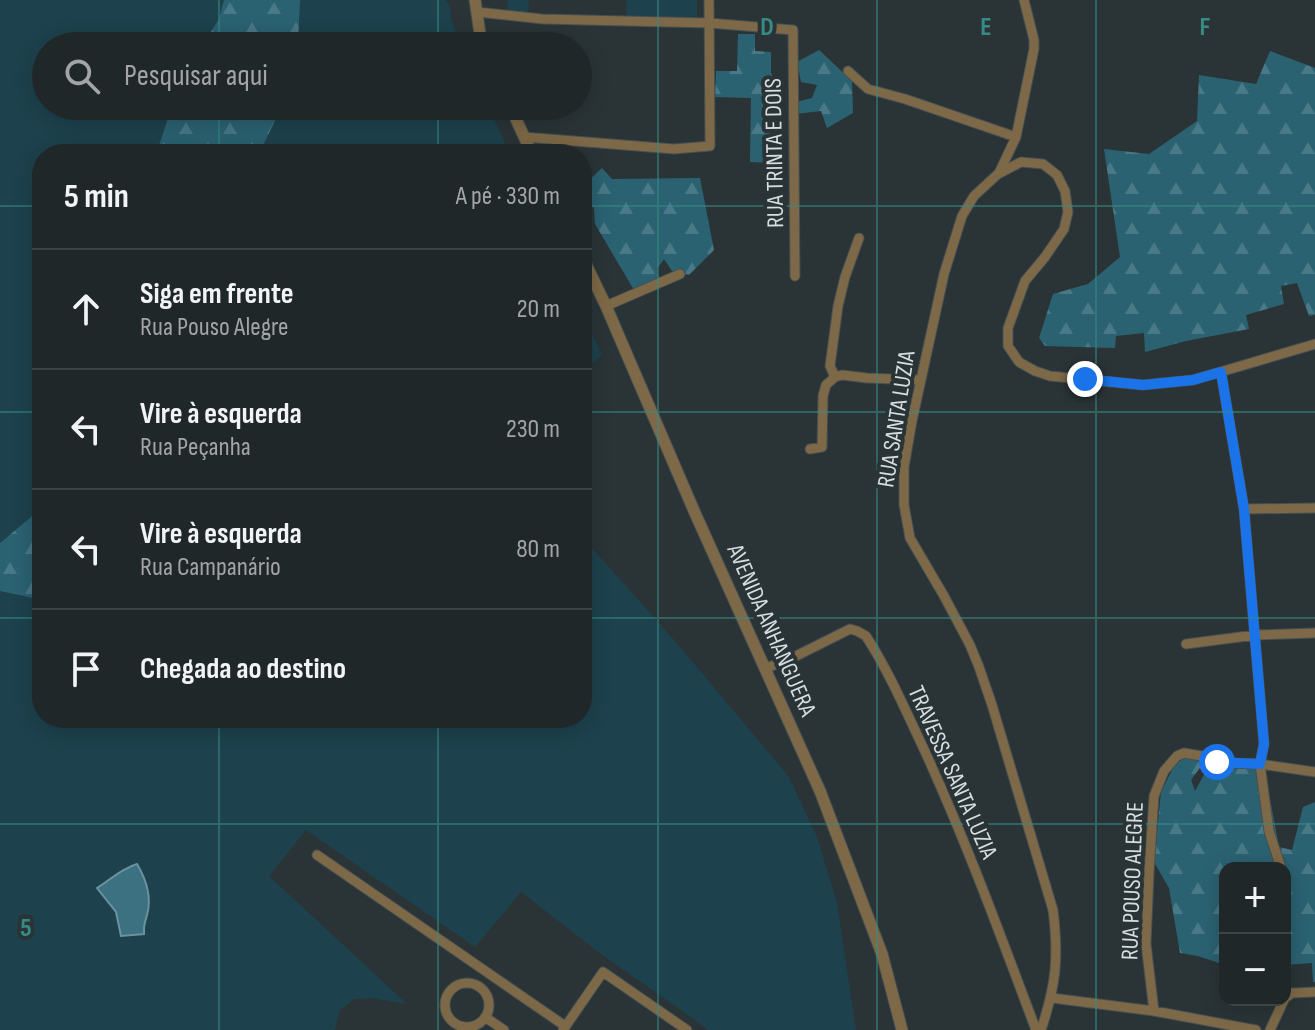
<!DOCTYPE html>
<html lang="pt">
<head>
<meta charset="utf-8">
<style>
	:root { --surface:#202729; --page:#2d3335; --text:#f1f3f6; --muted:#a2a5a8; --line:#3d4446 }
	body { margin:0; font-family:"Sofia Sans Condensed",sans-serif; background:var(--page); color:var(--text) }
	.controls { position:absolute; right:24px; bottom:24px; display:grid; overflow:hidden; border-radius:16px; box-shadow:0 4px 20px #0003 }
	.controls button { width:72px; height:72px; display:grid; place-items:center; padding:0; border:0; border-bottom:2px solid var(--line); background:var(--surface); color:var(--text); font:40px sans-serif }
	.stop { position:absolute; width:24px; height:24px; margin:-18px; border:6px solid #1a73e8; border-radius:50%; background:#fff }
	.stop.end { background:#1a73e8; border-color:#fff; box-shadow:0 2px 8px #0008 }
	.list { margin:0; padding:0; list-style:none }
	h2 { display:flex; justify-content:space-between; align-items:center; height:104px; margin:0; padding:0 32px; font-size:34px }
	h2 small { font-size:26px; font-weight:400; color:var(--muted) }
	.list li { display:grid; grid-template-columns:52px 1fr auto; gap:24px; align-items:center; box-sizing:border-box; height:120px; padding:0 32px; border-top:2px solid var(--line) }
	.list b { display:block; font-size:30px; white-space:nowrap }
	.list p { margin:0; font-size:26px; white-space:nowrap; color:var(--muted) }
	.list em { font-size:26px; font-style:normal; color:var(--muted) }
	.icon { flex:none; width:44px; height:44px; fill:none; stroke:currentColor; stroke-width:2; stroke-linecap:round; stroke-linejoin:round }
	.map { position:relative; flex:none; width:1315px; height:1030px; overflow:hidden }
	.search { position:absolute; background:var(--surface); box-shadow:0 4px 20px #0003; left:32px; top:32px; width:560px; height:88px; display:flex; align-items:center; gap:20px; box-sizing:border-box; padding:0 28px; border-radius:44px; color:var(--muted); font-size:30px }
	.panel { position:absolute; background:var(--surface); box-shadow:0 4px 20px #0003; left:32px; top:144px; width:560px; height:584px; border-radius:32px }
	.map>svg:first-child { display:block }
	.grass { fill:#1d424d }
	.forest { fill:url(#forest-firs) }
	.water { fill:#3b7181; stroke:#6a929e; stroke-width:2 }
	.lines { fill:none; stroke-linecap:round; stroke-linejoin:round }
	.minor-casing { stroke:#464f52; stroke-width:11 }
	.tertiary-casing { stroke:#464f52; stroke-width:13 }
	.minor { stroke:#7d6947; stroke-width:9 }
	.tertiary { stroke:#7d6947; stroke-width:11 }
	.route { stroke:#1a73e8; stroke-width:10 }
	.grid { fill:none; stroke:#378b85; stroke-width:2; stroke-opacity:0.55 }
	.labels { text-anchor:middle; stroke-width:8; stroke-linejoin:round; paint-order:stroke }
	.street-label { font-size:24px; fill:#d7dee0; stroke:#2a3437 }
	.grid-label { font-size:26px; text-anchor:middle; font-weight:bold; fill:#378b85; stroke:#2a3437; stroke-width:8; stroke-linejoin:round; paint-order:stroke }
</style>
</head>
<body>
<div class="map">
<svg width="1315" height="1030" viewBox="0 0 1315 1030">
	<defs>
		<pattern id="forest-firs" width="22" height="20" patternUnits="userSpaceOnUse" patternTransform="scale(2)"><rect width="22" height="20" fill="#2b6272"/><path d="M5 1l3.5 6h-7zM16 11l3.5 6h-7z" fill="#497886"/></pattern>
	</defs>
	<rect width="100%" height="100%" fill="#2a3437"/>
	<path class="grass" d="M0,0h224l-5,19 -17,27h-156v60h126l-16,48h-114v347l-5,11 -37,31z
		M300,0h145l5,6 1,14 11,26h-164z
		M507,0h22l-1,12 -20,-1z
		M626,0h71v21l-70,-4z
		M282,106h206l22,48h-251z
		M582,312l20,43 -20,17z
		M582,537l87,97 120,143 28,60 20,66 19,127h-147l-108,-76 -80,-62 -46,55 -169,-117 -37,46 138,128 -35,-6 -18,1 -15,12 -4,19h-335v-439l42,9v118h540z"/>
	<path class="forest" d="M224,0h76l-2,46h-96l17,-27z
		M738,34h17v17l16,1v21l4,7 -2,83 -23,-1 1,-64 -36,-1 1,-26h21z
		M819,50l33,31 1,32 -26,15 -6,-17 -26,3 1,-12 16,-4 5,-13 -16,-3 -4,-20z
		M1270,51l45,17v247l-6,1 -12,-33 -16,3 3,18 -38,11 3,14 -63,12 -41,11 -1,-19 -28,3 -1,12 -70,-2 -6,-8 14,-44 35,-10 32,-27 -16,-108 45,5 48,-33 2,-46 57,9z
		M172,106h110l-23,48h-103z
		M602,168l10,11 88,-1 14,72 -25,25 -17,-4 -8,-12 -7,10 2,10 -25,11 -39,-66 -1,-16 -6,-6 -2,-19z
		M42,501v99l-42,-9v-48l37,-31z
		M1185,757l20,4 -14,19 4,11 15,-27 47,4 13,31 9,48 13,3 11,-43 12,-5v180h-2l-1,-19 -27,2v-97h-60v97l-27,-9 -18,-3 -11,-65 -15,-26 7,-70 13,-26z"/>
	<path class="water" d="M137,864c9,15 15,33 10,51 -2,8 -4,10 -3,19l-23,2 -5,-24 -19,-24c14,-9 24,-19 40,-24z"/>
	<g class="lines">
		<g class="minor-casing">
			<path id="minor" d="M1024,0l10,40v9l-18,88 -17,36 -25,23 -12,20 -18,58 -32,147 -8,46v38l6,33 34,58 26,49 9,22 13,38 61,205c6,48 3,75 -12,120
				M477,12l65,7 167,4 84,7 2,246
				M848,71l20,18 37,10 111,38
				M524,137l150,12 36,-3 -1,-146
				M1000,173l21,-11 22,2 14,11 8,16 3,21 -4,17 -19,28 -20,24 -17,47v18l11,16 16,9 15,5 93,9 50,-5 122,-36
				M606,306l74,-32
				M1221,372l23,137 20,235 -4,20 9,67 12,37
				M835,377l-5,-11 8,-60 7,-29 14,-39
				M810,449l12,-2 1,-51 3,-11 9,-8 7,-2 25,3 52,2
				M1244,509l71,-1
				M1186,644l69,-9 60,-2
				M766,668l22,-8 62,-31 7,2 9,5c22,34 39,73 56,109 43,93 78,189 114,285
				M317,855l248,171
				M445 1005a22 22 0 1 1 44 0a22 22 0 1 1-44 0Z
				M1052,998l102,13 102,19
				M1285,998l7,-5 23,-1
				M1154,1011l-8,-67 3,-71 5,-77 10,-25 13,-15 7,-3 18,3 24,7 34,1 55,8
				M485,1017l19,13
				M563,1030l40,-58 84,58
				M1270,1030l14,-30"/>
		</g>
		<g class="tertiary-casing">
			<path id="tertiary" d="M475,0l5,34 5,12
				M510,106l22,48
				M582,256l24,50 89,207 125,278 62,163 20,76"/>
		</g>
		<use href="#minor" class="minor"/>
		<use href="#tertiary" class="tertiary"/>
	</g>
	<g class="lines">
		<path class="route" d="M1085,379l58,6 50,-5 28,-8 23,137 20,235 -4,20 -43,-2"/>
	</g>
	<path class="grid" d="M219,0v46M438,0v46M658,0v1030M877,0v1030M1096,0v1030M219,106v48M438,106v48M0,206h42M582,206h733M0,412h42M582,412h733M0,618h42M582,618h733M219,718v312M438,718v312M0,824h1315"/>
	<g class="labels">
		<g class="street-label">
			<text transform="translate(774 153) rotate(-91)" y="8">RUA TRINTA E DOIS</text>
			<text transform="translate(896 419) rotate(-81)" y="8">RUA SANTA LUZIA</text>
			<text transform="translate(772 630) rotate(66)" y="8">AVENIDA ANHANGUERA</text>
			<text transform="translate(953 772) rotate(66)" y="8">TRAVESSA SANTA LUZIA</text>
			<text transform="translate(1132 881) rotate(-88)" y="8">RUA POUSO ALEGRE</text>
		</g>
	</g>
	<g class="grid-label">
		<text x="767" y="35">D</text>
		<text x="986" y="35">E</text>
		<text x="1205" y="35">F</text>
		<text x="26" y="936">5</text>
	</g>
</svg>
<div class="controls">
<button>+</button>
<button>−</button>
</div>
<div class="stop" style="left:1217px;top:762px"></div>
<div class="stop end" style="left:1085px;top:379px"></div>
<div class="search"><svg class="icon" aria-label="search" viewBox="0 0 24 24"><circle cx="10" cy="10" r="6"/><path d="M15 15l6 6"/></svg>Pesquisar aqui</div>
<section class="panel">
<h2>5 min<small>A pé · 330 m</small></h2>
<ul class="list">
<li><svg class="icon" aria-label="ahead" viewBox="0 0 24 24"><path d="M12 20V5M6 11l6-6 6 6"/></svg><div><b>Siga em frente</b><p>Rua Pouso Alegre</p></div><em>20 m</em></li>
<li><svg class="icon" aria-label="left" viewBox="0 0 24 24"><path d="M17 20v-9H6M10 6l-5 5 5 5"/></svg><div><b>Vire à esquerda</b><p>Rua Peçanha</p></div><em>230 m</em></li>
<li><svg class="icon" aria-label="left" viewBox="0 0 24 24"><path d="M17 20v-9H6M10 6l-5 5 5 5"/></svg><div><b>Vire à esquerda</b><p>Rua Campanário</p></div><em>80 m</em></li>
<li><svg class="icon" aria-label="arrive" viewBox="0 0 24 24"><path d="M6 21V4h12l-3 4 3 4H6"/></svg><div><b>Chegada ao destino</b></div></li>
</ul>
</section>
</div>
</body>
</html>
